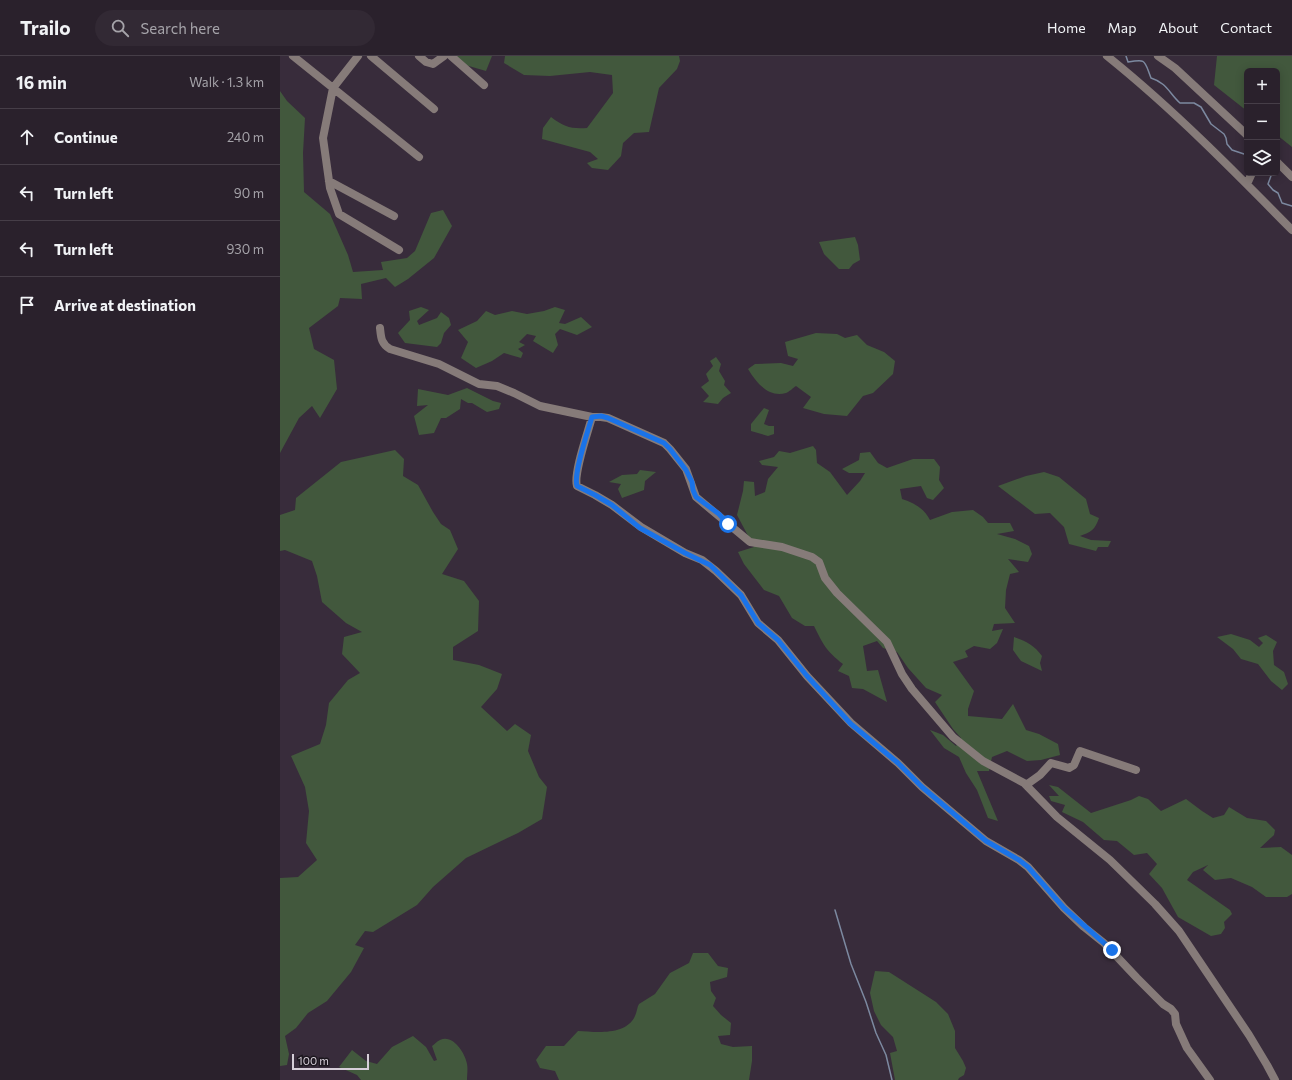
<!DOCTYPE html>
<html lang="en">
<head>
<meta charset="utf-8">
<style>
	:root { --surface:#2a212c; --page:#322934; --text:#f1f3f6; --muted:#a5a3a9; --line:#463e48 }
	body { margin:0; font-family:Commissioner,sans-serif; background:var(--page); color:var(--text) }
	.controls { position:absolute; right:12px; top:12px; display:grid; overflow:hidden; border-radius:6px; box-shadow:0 2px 10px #0003 }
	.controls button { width:36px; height:36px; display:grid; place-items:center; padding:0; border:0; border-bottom:1px solid var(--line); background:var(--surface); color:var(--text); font:20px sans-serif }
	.scale { position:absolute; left:12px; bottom:10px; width:77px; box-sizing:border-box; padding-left:4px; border:2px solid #d6ced8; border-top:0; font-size:11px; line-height:14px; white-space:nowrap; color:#d6ced8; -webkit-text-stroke:3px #1c171e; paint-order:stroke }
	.stop { position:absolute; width:12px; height:12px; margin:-9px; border:3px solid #1a73e8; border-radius:50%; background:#fff }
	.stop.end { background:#1a73e8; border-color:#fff; box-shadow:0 1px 4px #0008 }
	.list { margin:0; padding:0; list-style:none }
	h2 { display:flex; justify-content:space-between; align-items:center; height:52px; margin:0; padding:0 16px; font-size:17px }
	h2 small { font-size:13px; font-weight:400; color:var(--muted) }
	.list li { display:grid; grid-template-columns:26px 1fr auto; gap:12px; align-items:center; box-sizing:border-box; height:56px; padding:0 16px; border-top:1px solid var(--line) }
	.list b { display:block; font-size:15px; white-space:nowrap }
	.list em { font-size:13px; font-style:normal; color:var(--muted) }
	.icon { flex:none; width:22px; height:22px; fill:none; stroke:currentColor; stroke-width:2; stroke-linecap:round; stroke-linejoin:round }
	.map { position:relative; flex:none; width:1012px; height:1024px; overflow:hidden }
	header { display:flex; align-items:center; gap:24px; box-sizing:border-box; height:56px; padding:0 20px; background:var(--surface); border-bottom:1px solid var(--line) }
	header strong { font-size:19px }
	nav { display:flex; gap:22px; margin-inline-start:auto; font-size:14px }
	.search { width:280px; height:36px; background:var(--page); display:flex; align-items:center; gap:10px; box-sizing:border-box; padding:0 14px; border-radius:22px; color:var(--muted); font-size:15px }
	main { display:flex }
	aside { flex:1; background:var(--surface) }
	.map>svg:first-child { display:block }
	.green { fill:#42583d }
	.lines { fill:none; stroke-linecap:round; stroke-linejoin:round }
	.stream { stroke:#7c89a0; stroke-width:1.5 }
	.minor { stroke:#867b79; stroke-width:8 }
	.route { stroke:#1a73e8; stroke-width:5 }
</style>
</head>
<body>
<header>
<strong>Trailo</strong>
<div class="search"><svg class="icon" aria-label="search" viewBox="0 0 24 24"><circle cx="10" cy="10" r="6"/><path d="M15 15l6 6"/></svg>Search here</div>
<nav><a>Home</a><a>Map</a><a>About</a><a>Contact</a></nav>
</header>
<main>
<aside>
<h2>16 min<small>Walk · 1.3 km</small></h2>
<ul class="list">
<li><svg class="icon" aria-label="ahead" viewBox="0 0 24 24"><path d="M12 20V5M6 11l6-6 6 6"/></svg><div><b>Continue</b></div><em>240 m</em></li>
<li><svg class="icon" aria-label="left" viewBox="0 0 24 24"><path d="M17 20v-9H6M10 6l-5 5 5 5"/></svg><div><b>Turn left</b></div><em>90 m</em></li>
<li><svg class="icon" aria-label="left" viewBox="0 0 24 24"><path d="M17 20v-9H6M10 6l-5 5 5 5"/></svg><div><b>Turn left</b></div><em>930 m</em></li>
<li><svg class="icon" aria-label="arrive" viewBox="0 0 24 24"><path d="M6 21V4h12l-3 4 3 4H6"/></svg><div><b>Arrive at destination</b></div></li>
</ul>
</aside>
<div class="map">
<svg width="1012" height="1024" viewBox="0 0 1012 1024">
	<rect width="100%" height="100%" fill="#382c3b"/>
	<path class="green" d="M177,0h35l-6,15 -24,-7 -6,-7z
		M225,0h174l1,5 -3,8 -18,19 -10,44 -15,1 -11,10 -2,13 -13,14 -16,-2 -5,-5 11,-4 -8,-7 -48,-13 1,-11 8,-11c13,10 20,12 36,11l26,-35 -1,-18 -22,-3 -40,4 -26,-1 -20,-12z
		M937,0h75v91l-15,-12v-64h-30v40l-33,-26z
		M0,35l7,10 18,17 -2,35 1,39 26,22 18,41 5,17 30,-2 -2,-8 26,-4 8,-7 16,-38 12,-3 9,16 -18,32 -26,21 -13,8 -9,-9 -25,6 1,15 -22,-1 -2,8 -29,22 5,21 20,11 3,29 -17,29 -8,-12 -13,12 -19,35z
		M575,181l3,8 2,15 -7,4 -4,5h-10l-15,-15 -5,-12z
		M141,251l8,3 -12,11 2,4 18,-7 4,-6 8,6 2,7 -7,8 -3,10 -4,4 -32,-4 -7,-10 12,-13 -1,-9z
		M275,251l10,3 -6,13 6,1 16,-7 11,10 -15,8 -17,-6 -5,5 3,11 -5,8 -20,-12 3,-5 -9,-2 -8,8 6,3 -7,4 5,4 -2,5 -17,-5 -12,8 -16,7 -15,-10 7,-16 -10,-12 19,-9 9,-10 9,4 17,-4 15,3 17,-3z
		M536,277l21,1 8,4 12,-3 10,10 17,7 11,9 -2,13 -20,19 -10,3 -16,20 -23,-2 -21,-6 8,-11 -15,-11c-3,2 -7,6 -10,7 -18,5 -30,-11 -38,-24l7,-5 26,-1 12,3 5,-7 -10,-3 -3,-14z
		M436,301l5,7 -2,7 6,10 -1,4 7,8 -8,5 -5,6 -15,-2 6,-6 -8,-9 8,-6 -3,-7 7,-8 -3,-5z
		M187,332l26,13 8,2 -2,6 -12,3 -15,-9h-4l-7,-4 -1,10 -14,9h-5l-7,15 -15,2 -5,-19 14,-11 -11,1 1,-17 30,6z
		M484,352l5,2 -5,14 5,2h5v8l-6,2 -17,-5v-7z
		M533,390l3,4 1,13 13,9 17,23 13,-14 5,-8h-16l-7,-4 17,-9 1,-7 10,-1 8,11 9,5 26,-9h21l6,8 -1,13 5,8 -11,12 -6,-2 -6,-12 -21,3 2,10c12,4 22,9 28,21l22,-8 21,-2 10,7 5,6h22l4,8 -17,3 18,5 14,7 3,8 -4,8 -20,-3 11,13 -9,2 -4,16 -1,18 10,15 -21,1 -2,7 11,-2 -6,14 -7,6 -16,-3 -9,5 3,6 -15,5 21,29 -6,18v7l34,3 11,-15 13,26 13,4 19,10 2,11 -19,5 -14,1 -20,-10 -15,6 -3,14h-12l21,50 -10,-3 -11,-28 -11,-17 -7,-16 -15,-9 -14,-18 13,5 13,11 5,-8 -8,-9 -18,-27 7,-7 -16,-7 -18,-20 -11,-16 -14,-4 -6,-7 -14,5 4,25 11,-1 9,32 -24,-13 -11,-1 -3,-12 -11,-5 5,-7c-17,-13 -20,-20 -29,-38h-9l-13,-8 -13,-22 -15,-6 -20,-26 -6,-12 16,-5 -17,-32 6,-24 1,-10 10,1 1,14 10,-4 3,-13 10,-12 -16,-2 -3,-4 15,-4 5,-6 11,2z
		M115,394l9,9 -1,17 15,9 15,27 8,12 9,6 8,19 -16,25 22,7 15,20 -1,30 -25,16v13l26,5 23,9 -5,15 -16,18 26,24 8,-7 16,11 -3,16 11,26 8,10 -5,32 -24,14 -52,25 -33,29 -16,18 -44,27 -8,-1 -10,14 9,3 -13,24 -24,29 -19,12 -12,15 -11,8 4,18 -2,11 -7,1v-188l18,-1 19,-17 -11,-17 3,-32 -4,-24 -14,-31 29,-12 6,-19 3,-22 19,-23 12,-7 -18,-19 2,-17 18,-5 -16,-9 -24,-21 -5,-26 -5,-15 -27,-11 -5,1v-36l15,-5 1,-12 45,-36z
		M360,414l16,2 -11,9 -1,9 -22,8 -4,-9 3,-5 -12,-2 13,-7 15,-1z
		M764,416l15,5 27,22 4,15 9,4c-4,12 -8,14 -19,18l11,4 20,1 -3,6h-10l-2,4 -27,-7 -5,-17 -14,-14 -15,1 -37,-28 28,-10z
		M951,578l19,6 9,7 4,-4 -5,-5 8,-3 11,7 -4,9 1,14 10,7 4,12 -6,6 -11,-9 -13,-17 -17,-5 -8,-10 -16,-12z
		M734,581c12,4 20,8 28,19l-2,7 2,8 -21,-10 -8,-11z
		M769,729l9,2 33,26 40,-13 8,-4 9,3 13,12 25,-12 16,12 11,7 11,-3 5,-8 18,11 19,3 9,9 -1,5 -14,13 21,-1 11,8v39l-5,3h-21l-14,-10 -21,-9 -16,2 -12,-10 5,-5 -15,7 -6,8 43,30 2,4 -8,8 1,6 -4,6 -10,2 -33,-19 -16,-29 -13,-14 8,-10 -10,-11 -13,2 -17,-14 -13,-1 -21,-18 -21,-10 3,-7 -14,-4 -2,-5h10z
		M413,897h15l10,13 10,2 -1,9 -17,5 1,9 5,7 -3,8 8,9 10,8 -1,12 -12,1 3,8 12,3 19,-1v15l-3,19h-190l-4,-9 -15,-3 -4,-8 10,-14h18l14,-15c18,1 48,5 57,-15 2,-4 2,-9 4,-12l16,-10 15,-21 19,-10z
		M595,915l14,1 47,30 12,12 7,17v17l8,13 3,7 -2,7 -5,3 -1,2h-63l-5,-27 7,-2 -4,-14 -12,-12 -7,-14 -4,-18z
		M133,980l13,11 8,14 3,-1 -5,-14c2,-1 5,-5 8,-6 13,-6 25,13 27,24 1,5 0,11 0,16h-106l-4,-5 -18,-8 13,-17 14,11 11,3 15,-17z"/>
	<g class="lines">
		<path class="stream" d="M846,0l2,6c19,-3 16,-2 23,16 16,5 18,15 29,25h14l7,4 10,17 13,10 2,4 1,6 5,6 15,5
			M992,117l-4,11 5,6 5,3 4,10 10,3
			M555,854l16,54 15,38 10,31 10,22 6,25"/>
		<path class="minor" d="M13,0l126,101
			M78,0l-25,32 -10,50 7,50 9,26 60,36
			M91,0l63,53
			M139,0l7,6 7,2 11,-8
			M171,0l33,29
			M827,0c66,53 126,114 185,174
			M878,0l17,12 72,67
			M997,106l15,15
			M49,125l65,35
			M967,128l5,-11
			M100,272c1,9 1,16 10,21l49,15 40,20 18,2 17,7 26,13 52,11h9l7,1 56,25 6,6 16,20 10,28 54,45 32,5 30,10 7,5 6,16 12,15 50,49 15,32 10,15 41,48 30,24 41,22 33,34 53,43 45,44 24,27 70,104 18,30 8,15
			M312,361c-4,15 -19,57 -15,69l18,9 17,10 29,22 44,26 17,7 14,11 25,24 17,28 20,17 29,36 44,47 47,40 24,24 64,54 33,19 9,7 36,41 20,19 20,16 33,35 26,26 8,5 4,5 1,10 11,24 23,32
			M746,729l14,-10 11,-12 18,5 5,-3 6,-14 56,19"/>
	</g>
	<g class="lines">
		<path class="route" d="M448,468l-9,-10 -23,-17 -3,-7 -1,-8 -6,-12 -16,-21 -6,-6 -56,-25 -7,-2 -9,1c-4,14 -19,57 -15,69l18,9 17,10 28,23 45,25 25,12 31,30 17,28 20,17 29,36 44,48 47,39 24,24 64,54 33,19 9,7 36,41 48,42"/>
	</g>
</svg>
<div class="controls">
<button>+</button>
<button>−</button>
<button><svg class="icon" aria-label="layers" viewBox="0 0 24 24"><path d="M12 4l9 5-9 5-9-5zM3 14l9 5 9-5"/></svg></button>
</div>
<div class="scale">100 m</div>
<div class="stop" style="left:448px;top:468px"></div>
<div class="stop end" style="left:832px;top:894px"></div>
</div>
</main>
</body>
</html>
